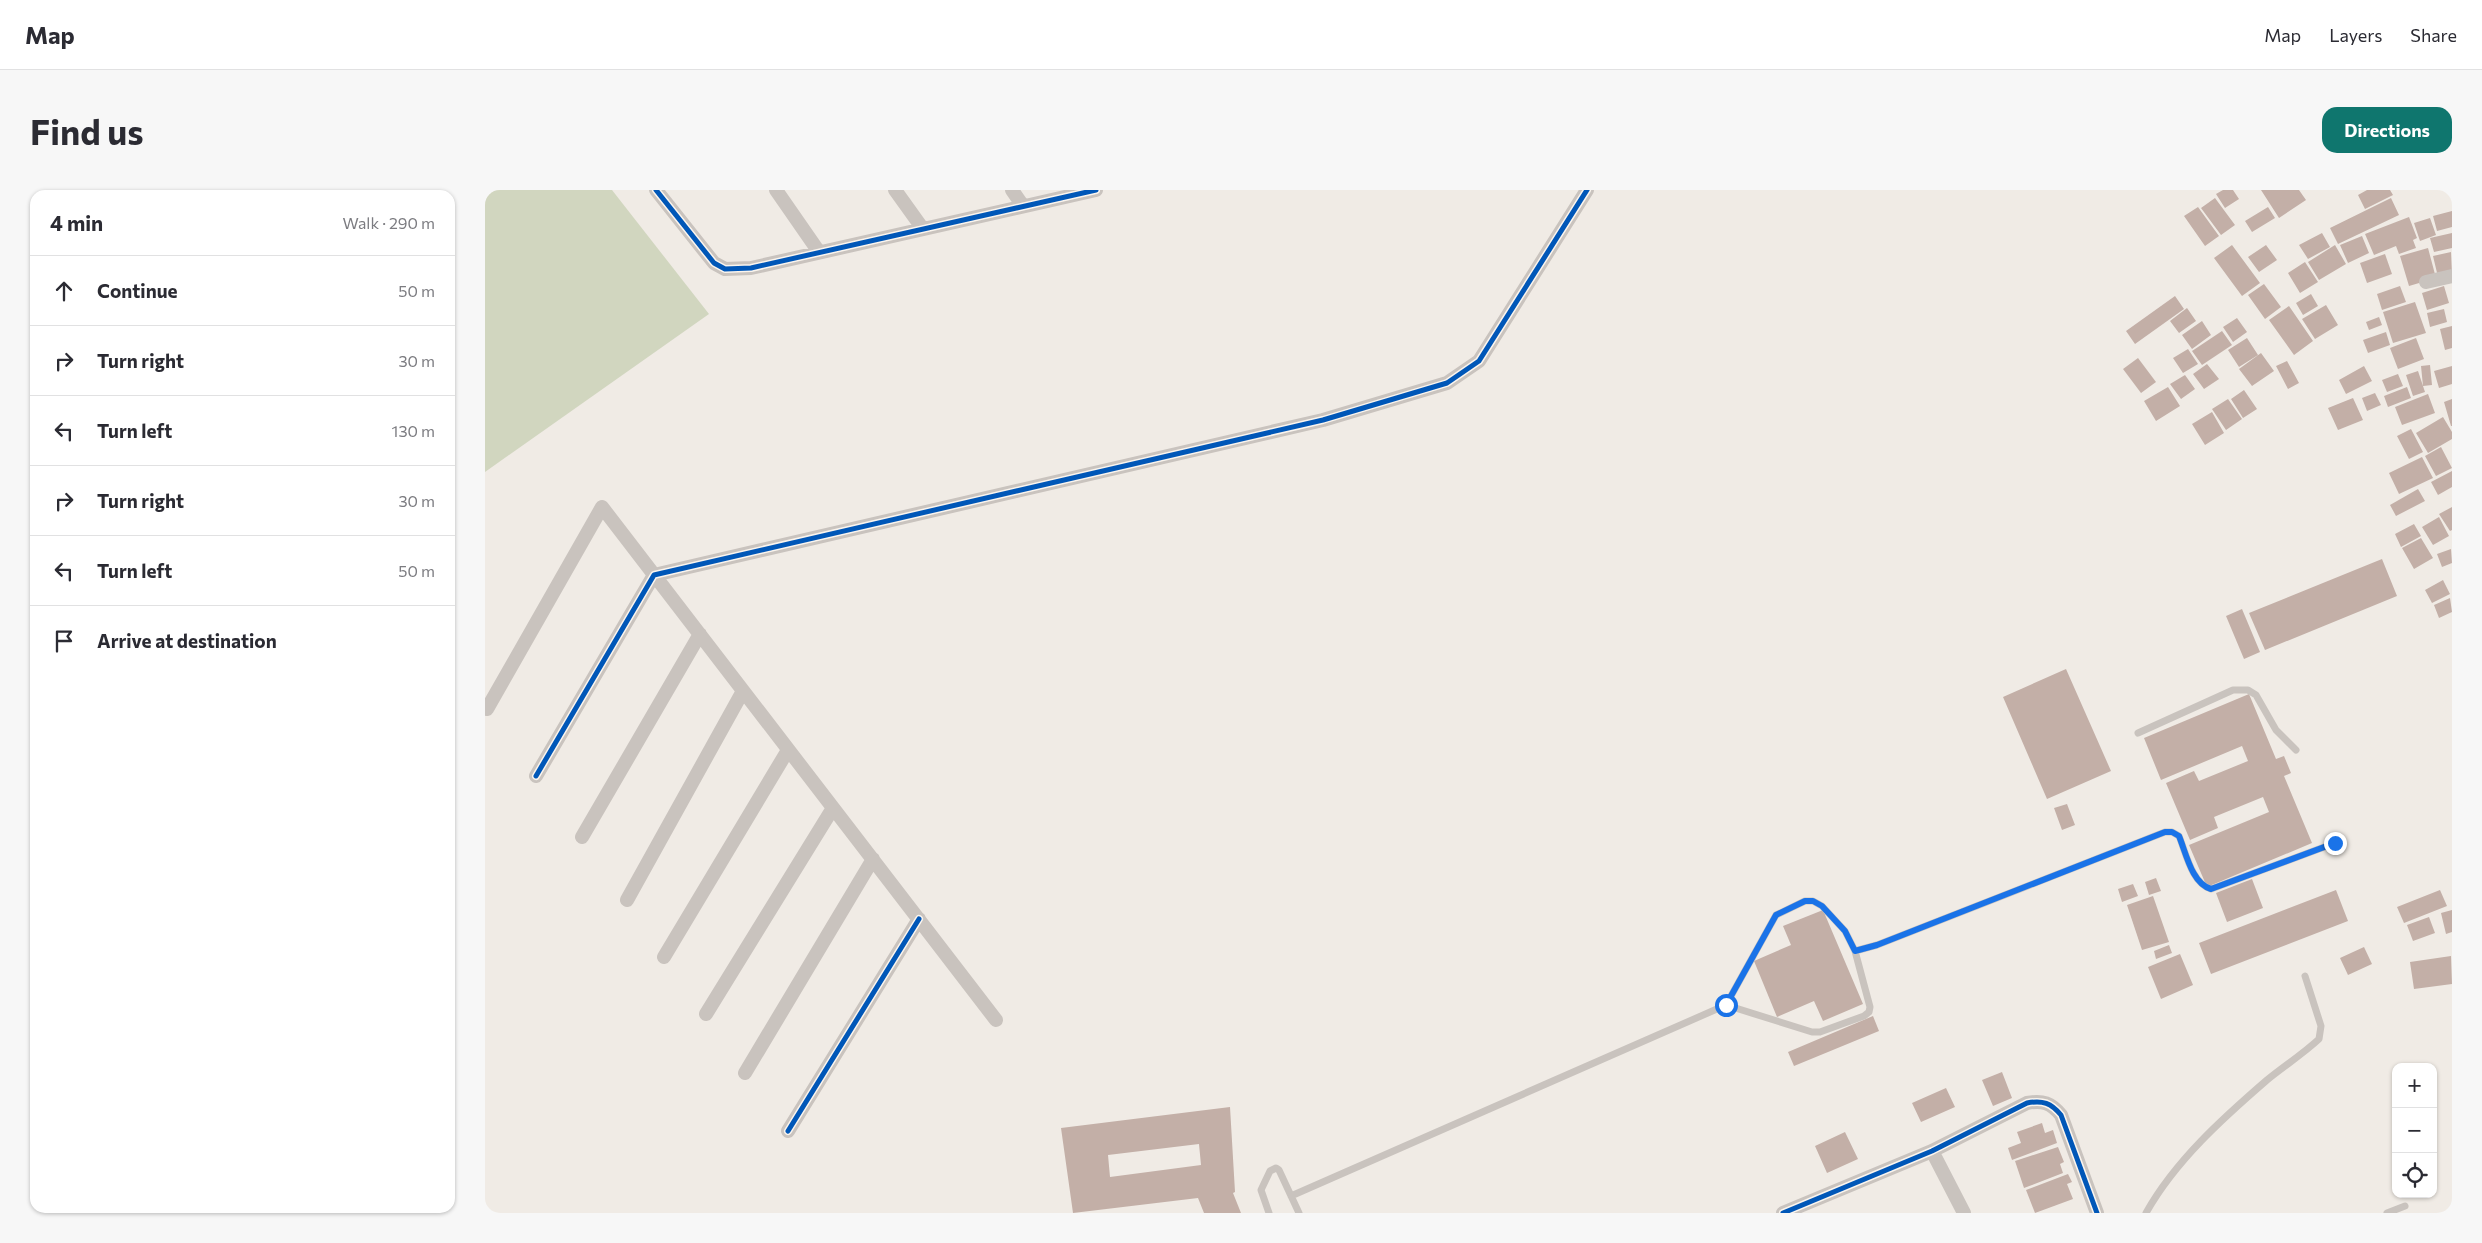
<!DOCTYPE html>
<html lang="en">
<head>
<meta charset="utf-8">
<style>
	:root { --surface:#fff; --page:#f7f7f7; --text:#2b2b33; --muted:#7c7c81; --line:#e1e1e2; --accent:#0f766e }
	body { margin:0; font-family:Commissioner,sans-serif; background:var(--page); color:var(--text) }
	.controls { position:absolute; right:15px; bottom:15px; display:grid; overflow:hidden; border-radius:10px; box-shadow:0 1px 4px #0004 }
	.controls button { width:45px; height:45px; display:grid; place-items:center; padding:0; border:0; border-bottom:1px solid var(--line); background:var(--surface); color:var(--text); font:25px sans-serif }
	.stop { position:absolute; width:15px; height:15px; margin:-11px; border:4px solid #1a73e8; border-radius:50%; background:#fff }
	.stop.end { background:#1a73e8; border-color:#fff; box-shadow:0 1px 5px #0008 }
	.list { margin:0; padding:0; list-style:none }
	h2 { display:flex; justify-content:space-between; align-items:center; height:65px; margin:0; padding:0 20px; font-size:21px }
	h2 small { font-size:16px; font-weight:400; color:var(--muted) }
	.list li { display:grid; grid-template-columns:32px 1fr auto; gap:15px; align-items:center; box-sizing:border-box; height:70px; padding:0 20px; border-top:1px solid var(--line) }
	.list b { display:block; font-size:19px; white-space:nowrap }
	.list em { font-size:16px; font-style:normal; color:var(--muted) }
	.icon { flex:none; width:28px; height:28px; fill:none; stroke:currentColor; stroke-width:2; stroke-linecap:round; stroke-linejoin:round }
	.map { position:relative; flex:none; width:1967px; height:1023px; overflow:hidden; border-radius:15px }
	header { display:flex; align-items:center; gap:30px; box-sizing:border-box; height:70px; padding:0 25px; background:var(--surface); border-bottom:1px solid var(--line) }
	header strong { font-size:24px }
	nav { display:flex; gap:28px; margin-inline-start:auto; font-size:18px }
	.intro { display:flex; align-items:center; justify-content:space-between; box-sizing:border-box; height:120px; padding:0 30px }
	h1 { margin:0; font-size:35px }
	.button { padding:12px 22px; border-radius:15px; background:var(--accent); color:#fff; font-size:18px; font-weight:700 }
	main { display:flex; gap:30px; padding:0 30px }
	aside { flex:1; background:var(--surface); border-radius:15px; box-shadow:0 1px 4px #0004 }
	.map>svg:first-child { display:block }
	.green { fill:#d1d6bf }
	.building { fill:#c3afa7; fill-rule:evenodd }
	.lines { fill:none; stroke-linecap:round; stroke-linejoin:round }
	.lane { stroke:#c9c3be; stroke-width:7 }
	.street { stroke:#c9c3be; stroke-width:14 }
	.cycleway-casing { stroke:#fbf5ee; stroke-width:8 }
	.cycleway { stroke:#0057b8; stroke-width:5 }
	.route { stroke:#1a73e8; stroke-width:6 }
</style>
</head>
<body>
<header>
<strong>Map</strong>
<nav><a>Map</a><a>Layers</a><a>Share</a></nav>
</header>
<div class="intro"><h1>Find us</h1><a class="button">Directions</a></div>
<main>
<aside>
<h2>4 min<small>Walk · 290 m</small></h2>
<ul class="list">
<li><svg class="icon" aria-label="ahead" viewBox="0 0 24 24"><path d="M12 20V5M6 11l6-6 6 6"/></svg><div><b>Continue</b></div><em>50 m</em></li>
<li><svg class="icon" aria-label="right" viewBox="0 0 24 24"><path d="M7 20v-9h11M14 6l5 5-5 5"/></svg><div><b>Turn right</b></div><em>30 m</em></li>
<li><svg class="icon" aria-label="left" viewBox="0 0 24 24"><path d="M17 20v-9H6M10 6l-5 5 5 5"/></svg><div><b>Turn left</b></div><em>130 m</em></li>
<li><svg class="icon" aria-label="right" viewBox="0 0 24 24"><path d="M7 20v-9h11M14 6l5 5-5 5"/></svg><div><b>Turn right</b></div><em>30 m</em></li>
<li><svg class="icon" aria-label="left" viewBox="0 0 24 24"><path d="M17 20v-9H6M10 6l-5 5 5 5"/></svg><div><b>Turn left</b></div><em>50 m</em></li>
<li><svg class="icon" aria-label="arrive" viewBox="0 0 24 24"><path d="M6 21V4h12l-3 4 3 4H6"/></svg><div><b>Arrive at destination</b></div></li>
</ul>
</aside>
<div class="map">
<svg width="1967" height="1023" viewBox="0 0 1967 1023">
	<rect width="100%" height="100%" fill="#f0ebe5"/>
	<path class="green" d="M0,0h127l97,124 -224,158z"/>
	<path class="building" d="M1738,0h10l6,9 -14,9 -9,-14z
		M1776,0h38l7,10 -27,18z
		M1882,0h23l3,5 -28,14 -7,-14z
		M1730,8l20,27 -14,10 -20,-27z
		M1906,8l8,17 -61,29 -8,-16z
		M1713,17l21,29 -14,10 -21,-30z
		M1783,17l7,11 -23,14 -7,-11z
		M1967,21v16l-15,4 -4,-15z
		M1924,27l8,21 -4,2 3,8 -17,6 -3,-8 -22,9 -9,-21z
		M1945,28l6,17 -16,6 -6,-18z
		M1837,43l8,14 -22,12 -9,-14z
		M1967,43v15l-18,4 -4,-14z
		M1877,46l7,17 -21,10 -8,-18z
		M1747,55l28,38 -18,13 -28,-38z
		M1781,55l11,15 -18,12 -11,-15z
		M1850,55l11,19 -27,16 -11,-18z
		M1943,58l8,30 -27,8 -9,-30z
		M1966,62l1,22 -14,3 -5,-21z
		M1900,64l7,20 -25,9 -7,-20z
		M1820,72l13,20 -18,11 -12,-20z
		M1779,94l17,23 -16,12 -17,-24z
		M1915,96l6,16 -24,8 -5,-16z
		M1959,96l5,17 -22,7 -5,-17z
		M1826,104l7,12 -15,9 -7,-12z
		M1690,106l9,13 -49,35 -9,-13z
		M1930,112l11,31 -33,10 -10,-31z
		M1841,115l12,20 -23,14 -13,-20z
		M1804,116l24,35 -19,14 -25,-35z
		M1702,118l9,13 -17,12 -9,-12z
		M1959,119l3,13 -17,5 -3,-14z
		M1894,127l3,8 -13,5 -3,-8z
		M1752,128l10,14 -14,10 -10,-15z
		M1717,131l9,14 -19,14 -10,-14z
		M1967,136v22l-7,2 -5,-21z
		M1737,141l10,14 -30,20 -10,-14z
		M1901,142l4,13 -22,8 -5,-13z
		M1762,148l11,17 -19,12 -11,-17z
		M1931,148l8,21 -26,10 -8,-21z
		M1703,159l10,15 -15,9 -10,-15z
		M1776,163l13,18 -22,15 -13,-17z
		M1653,168l18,24 -15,11 -18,-24z
		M1802,171l12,22 -11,6 -12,-23z
		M1722,174l12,15 -15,10 -11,-15z
		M1945,175l2,20 -9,1 -2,-20z
		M1879,176l8,15 -26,13 -7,-14z
		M1967,176v18l-13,4 -5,-17z
		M1933,181l7,21 -12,4 -7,-21z
		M1913,184l5,12 -16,6 -5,-12z
		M1700,185l10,14 -14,10 -11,-15z
		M1683,197l12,19 -24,15 -12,-20z
		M1922,197l4,11 -23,9 -4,-11z
		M1759,200l13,19 -14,9 -12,-19z
		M1890,203l6,12 -14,6 -5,-13z
		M1943,204l7,19 -33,12 -7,-18z
		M1868,208l10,22 -25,10 -10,-22z
		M1743,209l14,20 -16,11 -14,-21z
		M1967,209v27h-1l-7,-24z
		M1727,222l12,21 -19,12 -13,-21z
		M1958,227l9,15v7l-24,14 -12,-20z
		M1926,239l12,23 -14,7 -12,-23z
		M1956,257l11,21 -16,8 -11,-20z
		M1937,267l11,21 -34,16 -10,-21z
		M1967,281v16l-14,8 -7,-13z
		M1933,299l7,12 -29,15 -6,-11z
		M1967,317v23l-2,1 -11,-17z
		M1954,327l10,19 -16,9 -11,-18z
		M1929,334l7,12 -20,11 -6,-13z
		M1936,348l12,20 -19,11 -12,-21z
		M1966,359l1,14 -10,4 -5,-13z
		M1897,369l15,37 -132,54 -16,-37z
		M1958,390l7,14 -18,9 -7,-13z
		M1965,408l2,14 -13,6 -5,-13z
		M1757,419l18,43 -16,7 -18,-43z
		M1581,479l45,102 -64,28 -44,-102z
		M1764,504l27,65 8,-3 7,17 -7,3 28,67 -105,44 -18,-42 80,-33 -6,-15 -49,20 4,11 -28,12 -24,-57 28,-12 5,10 49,-20 -6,-15 -81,34 -17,-42z
		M1582,614l8,21 -13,5 -8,-22z
		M1671,688l5,13 -12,4 -4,-13z
		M1767,689l11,29 -36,14 -11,-29z
		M1648,694l5,12 -16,6 -4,-13z
		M1851,700l12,31 -137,53 -12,-31z
		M1955,700l7,16 -43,17 -7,-16z
		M1668,706l16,46 -27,8 -15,-45z
		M1338,720l40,94 -40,17 -9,-20 -37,16 -23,-56 37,-16 -8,-19z
		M1967,720v22l-6,2 -5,-21z
		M1944,727l6,16 -22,8 -6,-16z
		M1684,755l3,8 -16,6 -2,-8z
		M1879,757l8,17 -24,11 -8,-17z
		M1695,764l13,31 -32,14 -13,-32z
		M1966,766l1,28 -38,5 -4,-27z
		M1388,826l6,15 -85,35 -6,-14z
		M1517,882l10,26 -19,8 -11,-26z
		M1461,898l9,19 -34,15 -9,-19z
		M745,917l5,85 -2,1 8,20h-37l-6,-15 -125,15 -12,-85zM714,954l2,21 -91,12 -2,-22z
		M1557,933l3,10 8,-3 4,13 -45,17 -4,-12 13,-5 -4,-11z
		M1360,942l13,27 -31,14 -12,-27z
		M1573,957l6,15 -4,2 3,9 -39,15 -9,-27z
		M1583,984l4,8 -5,2 6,15 -38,14 -9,-23z"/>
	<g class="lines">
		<path class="lane" d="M1653,543l95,-43h15l8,5 20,35 20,20
			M1241,815l86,27h8l44,-16 5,-4 1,-5 -15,-56
			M806,1006l435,-191 50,-90 29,-14h8l9,5 23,25 10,20 22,-6 288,-113h7l7,4c7,17 13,48 32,53l124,-46
			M784,1023l-8,-23 9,-19 6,-3 3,2 20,43
			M1661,1023c29,-52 77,-95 121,-133 17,-14 36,-26 52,-41l2,-13 -16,-50
			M1902,1023l18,-7"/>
		<path class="street" d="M171,0l58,73 11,6 26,-1 345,-78
			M291,0l43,62
			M410,0l28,39
			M527,0l11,16
			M1941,92l26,-6
			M2,519l115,-202 394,513
			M51,586l118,-201 669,-155 124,-37 32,-22 108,-171
			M97,647l118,-203
			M142,710l116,-209
			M179,767l124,-207
			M221,824l127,-206
			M260,883l128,-214
			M303,941l131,-212
			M1447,961l32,62
			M1298,1023l149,-62 95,-48c16,-3 24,0 34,12l36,98"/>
		<g class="cycleway-casing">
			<path id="cycleway" d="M171,0l58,73 11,6 26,-1 345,-78
				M51,586l118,-201 669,-155 124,-37 32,-22 108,-171
				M303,941l131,-212
				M1298,1023l149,-62 95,-48c16,-3 24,0 34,12l36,98"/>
		</g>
		<use href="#cycleway" class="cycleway"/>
	</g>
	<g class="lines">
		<path class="route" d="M1241,815l50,-90 29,-14h8l9,5 23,25 10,20 22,-6 288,-113h7l7,4c7,17 13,48 32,53l124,-46"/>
	</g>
</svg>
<div class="controls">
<button>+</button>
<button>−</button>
<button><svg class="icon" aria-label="locate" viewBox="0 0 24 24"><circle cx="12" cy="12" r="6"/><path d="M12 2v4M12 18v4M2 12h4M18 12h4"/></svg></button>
</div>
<div class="stop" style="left:1241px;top:815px"></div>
<div class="stop end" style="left:1850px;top:653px"></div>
</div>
</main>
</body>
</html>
